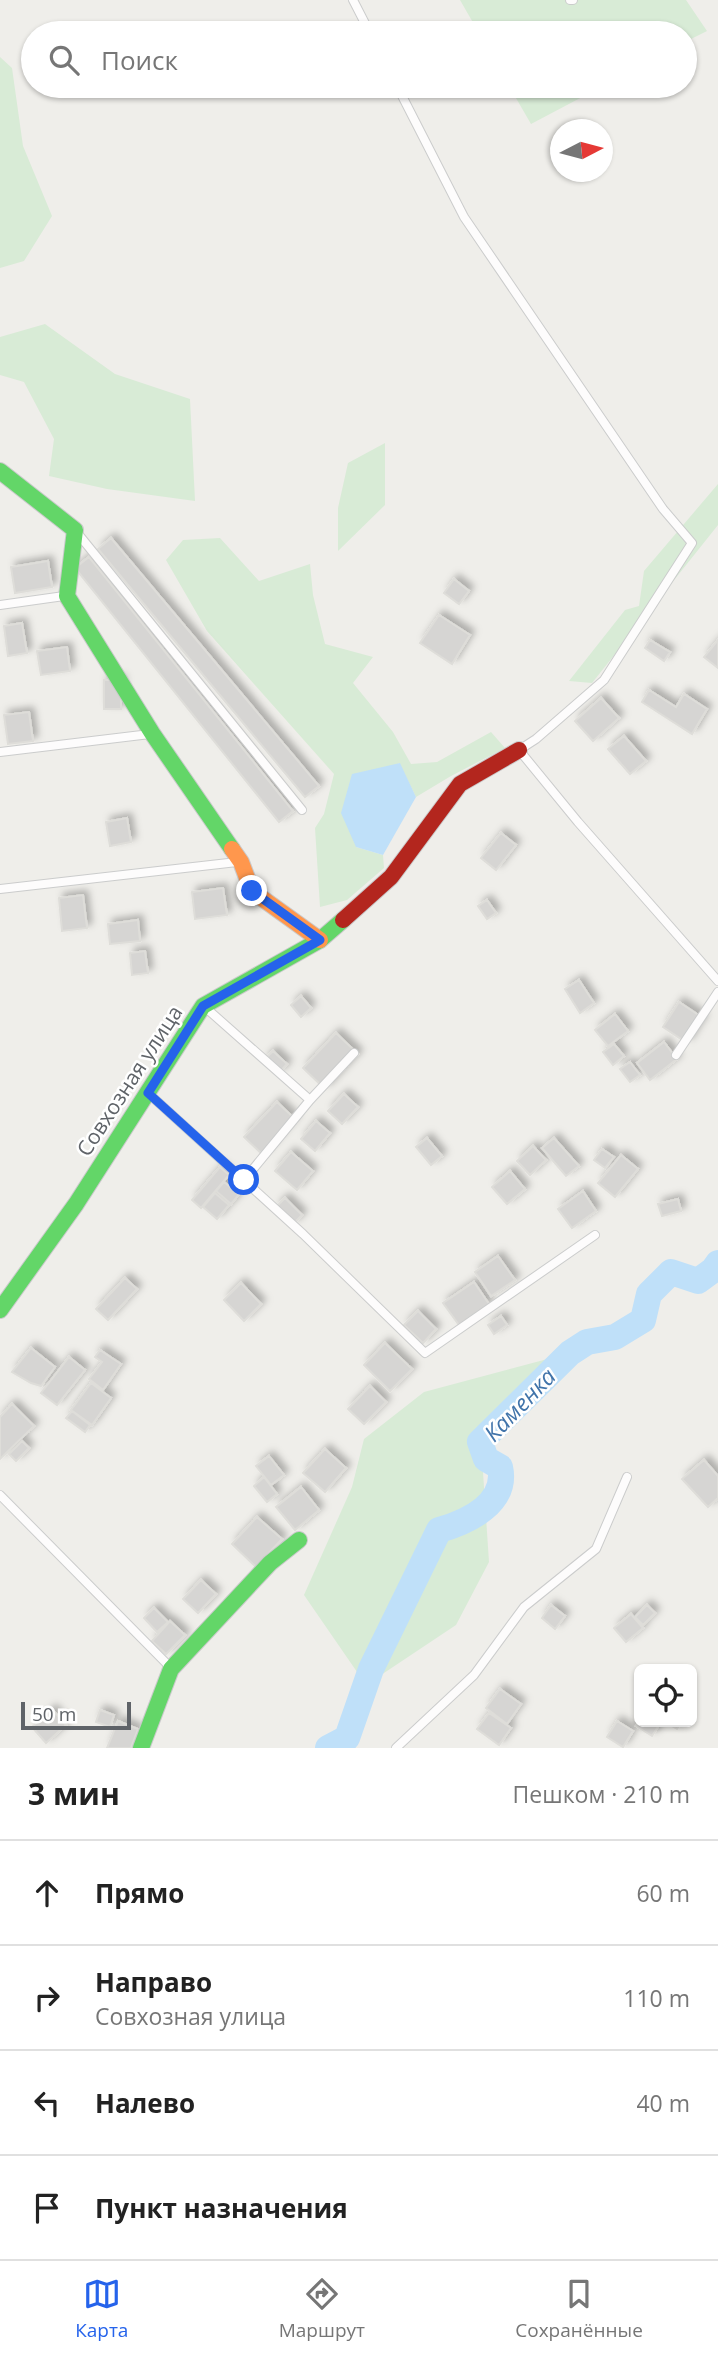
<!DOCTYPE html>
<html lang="ru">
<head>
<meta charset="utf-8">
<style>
	:root { --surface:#fff; --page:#f6f6f6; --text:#222; --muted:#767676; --line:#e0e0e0; --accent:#2563eb }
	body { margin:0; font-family:"Open Sans",sans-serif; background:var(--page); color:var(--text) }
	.controls { position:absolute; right:21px; bottom:21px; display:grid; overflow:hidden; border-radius:10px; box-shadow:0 2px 5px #0004 }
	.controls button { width:63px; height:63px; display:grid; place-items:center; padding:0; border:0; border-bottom:2px solid var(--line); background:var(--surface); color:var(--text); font:35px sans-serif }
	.compass { position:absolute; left:550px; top:119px; width:63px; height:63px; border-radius:50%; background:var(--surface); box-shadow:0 2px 5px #0004; rotate:84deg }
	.scale { position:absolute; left:21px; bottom:18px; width:110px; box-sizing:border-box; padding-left:7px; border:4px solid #5f6368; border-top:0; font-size:19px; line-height:24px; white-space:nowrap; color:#5f6368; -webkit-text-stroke:5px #fff; paint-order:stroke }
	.stop { position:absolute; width:21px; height:21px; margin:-16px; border:5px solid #2563eb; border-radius:50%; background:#fff }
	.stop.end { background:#2563eb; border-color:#fff; box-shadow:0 2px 7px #0008 }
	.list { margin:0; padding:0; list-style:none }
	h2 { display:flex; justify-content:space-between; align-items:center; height:91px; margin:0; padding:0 28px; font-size:30px }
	h2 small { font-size:23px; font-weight:400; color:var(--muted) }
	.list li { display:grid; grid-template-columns:46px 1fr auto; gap:21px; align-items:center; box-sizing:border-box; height:105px; padding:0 28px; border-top:2px solid var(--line) }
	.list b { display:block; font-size:26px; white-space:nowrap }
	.list p { margin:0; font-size:23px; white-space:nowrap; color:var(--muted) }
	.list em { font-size:23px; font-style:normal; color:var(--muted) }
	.icon { flex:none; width:38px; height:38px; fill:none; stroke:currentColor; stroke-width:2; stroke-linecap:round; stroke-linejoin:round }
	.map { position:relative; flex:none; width:718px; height:1748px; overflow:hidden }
	.search { position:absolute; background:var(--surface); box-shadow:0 2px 5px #0004; left:21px; right:21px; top:21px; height:77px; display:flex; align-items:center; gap:18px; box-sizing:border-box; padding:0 24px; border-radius:38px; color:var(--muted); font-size:26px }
	.sheet { height:511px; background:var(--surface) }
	nav { display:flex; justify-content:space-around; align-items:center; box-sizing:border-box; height:98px; border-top:2px solid var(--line); background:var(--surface); font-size:19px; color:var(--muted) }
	nav a { display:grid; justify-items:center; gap:4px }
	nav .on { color:var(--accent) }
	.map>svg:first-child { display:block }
	.green { fill:#d8ebd6 }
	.water { fill:#bfe0f9 }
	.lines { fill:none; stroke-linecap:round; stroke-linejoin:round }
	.river { stroke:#bfe0f9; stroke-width:26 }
	.building { fill:#d6d5d3; stroke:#deddd9; stroke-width:2; filter:url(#shadow) }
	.lane-casing { stroke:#cbcccc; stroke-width:10 }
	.fast-casing { stroke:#cacacb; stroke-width:18 }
	.slow-casing { stroke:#cacacb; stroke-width:18 }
	.jam-casing { stroke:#cacacb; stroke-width:18 }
	.lane { stroke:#fdfcfc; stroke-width:8 }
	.fast { stroke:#63d668; stroke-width:16 }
	.slow { stroke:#ff974d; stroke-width:16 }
	.jam { stroke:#b3261e; stroke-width:16 }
	.route { stroke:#2563eb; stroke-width:9 }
	.labels { text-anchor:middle; stroke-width:5; stroke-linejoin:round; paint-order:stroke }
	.street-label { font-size:21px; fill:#5f6368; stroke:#fff }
	.water-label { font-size:23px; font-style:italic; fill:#4174aa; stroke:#fff }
</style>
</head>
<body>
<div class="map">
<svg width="718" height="1748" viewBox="0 0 718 1748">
	<defs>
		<filter id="shadow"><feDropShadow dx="4.5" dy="-4.5" stdDeviation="3.5" flood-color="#0004"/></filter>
	</defs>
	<rect width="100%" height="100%" fill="#efeeea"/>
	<path class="green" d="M460,0h226l21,31 -22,11v-9h-206z
		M0,57l12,11 11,78 29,70 -28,45 -24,7z
		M509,86h94l-72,38z
		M45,324l70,50 75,25 5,102 -88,-12 -58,-13 5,-37 -30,-57 -24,-7v-38z
		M385,443v62l-47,46v-43l10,-45z
		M718,484v41l-126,158 -23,-2 56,-71 14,-4 5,-35z
		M220,538l39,43 51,-17 3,31 12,49 48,13 -20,26 40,49 18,32 26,-2 54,-30 14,16 -54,28 -35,21 -17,-34 -43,84 27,8 1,13 -37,32 -27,7 -5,-79 9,-14 10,-40 -127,-143 -41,-71 17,-20z
		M570,1353l-89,89 8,120 -33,63 -90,60 -62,-90 48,-108 12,-48 60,-47z"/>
	<path class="water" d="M400,763l16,34 -33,58 -27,-8 -15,-34 11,-39z"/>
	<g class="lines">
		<path class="river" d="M328,1748l19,-10 24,-69 68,-139c29,-8 69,-27 61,-63l-14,-8 -6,-17 90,-89 17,-11 28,-5 28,-17 6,-26 22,-22 27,9 15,-11 5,-7"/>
	</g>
	<path class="building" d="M111,538l208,248 -14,11 -207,-248z
		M89,557l204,254 -14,11 -204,-254z
		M48,561l4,26 -37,6 -4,-26z
		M454,579l15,12 -10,13 -15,-11z
		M439,615l31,20 -18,29 -32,-21z
		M22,623l5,30 -19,3 -4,-30z
		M650,640l20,12 -6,9 -19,-13z
		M718,640v28l-14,-11z
		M67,647l3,24 -29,4 -4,-24z
		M104,680h17v29h-17z
		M649,690l27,17 8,-13 23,15 -15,25 -50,-32z
		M601,698l18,20 -26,23 -18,-20z
		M29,712l4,29 -25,3 -4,-29z
		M624,736l22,25 -16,13 -22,-25z
		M127,818l4,24 -21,4 -4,-24z
		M501,833l15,12 -20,25 -15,-12z
		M223,888l4,27 -32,4 -3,-27z
		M83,895l4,33 -25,3 -3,-33z
		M487,900l9,13 -9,6 -9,-13z
		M138,920l2,21 -30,3 -2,-20z
		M145,951l3,22 -16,2 -2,-22z
		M579,980l15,23 -14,10 -15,-24z
		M301,996l10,12 -10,9 -10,-12z
		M679,1002l24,16 -16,25 -24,-16z
		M615,1014l13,17 -20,15 -13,-16z
		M336,1033l22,21 -33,35 -22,-21z
		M664,1042l13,17 -27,21 -13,-17z
		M614,1044l10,12 -11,9 -10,-13z
		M273,1051l14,13 -8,9 -15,-13z
		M630,1062l10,13 -10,7 -10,-13z
		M344,1094l14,13 -16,17 -14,-13z
		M277,1102l18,17 -32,36 -19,-18z
		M316,1121l14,12 -15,18 -14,-12z
		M427,1138l15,18 -11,9 -15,-18z
		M554,1138l25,28 -13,10 -24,-28z
		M533,1146l13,14 -16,15 -13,-14z
		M602,1149l12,8 -9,11 -11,-8z
		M291,1152l22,19 -16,19 -22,-19z
		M621,1155l17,14 -23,28 -17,-14z
		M220,1167l9,8 -28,33 -9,-8z
		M510,1171l15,18 -18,15 -15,-17z
		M224,1182l15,12 -8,10 -15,-13z
		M583,1191l13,20 -24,17 -14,-19z
		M215,1193l14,12 -12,14 -14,-12z
		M285,1198l17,17 -9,9 -17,-17z
		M678,1199l3,12 -19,5 -4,-12z
		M498,1256l17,24 -24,16 -16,-24z
		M125,1278l12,11 -29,31 -12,-11z
		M474,1282l15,22 -30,21 -16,-22z
		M241,1283l20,21 -17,17 -20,-21z
		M418,1311l18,18 -13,14 -19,-18z
		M501,1316l6,9 -13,9 -6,-9z
		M385,1343l27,26 -22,22 -26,-26z
		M31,1348l24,19 -14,19 -10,-3 -19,-11z
		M100,1350l21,14 -18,26 -14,-11 13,-17 -7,-5z
		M69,1357l16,13 -28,35 -16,-12z
		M91,1383l20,15 -19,27 -21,-15z
		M370,1386l16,16 -22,22 -16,-15z
		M12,1404l22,22 -34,33v-42z
		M72,1411l18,14 -5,7 -19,-14z
		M22,1441l7,7 -13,13 -7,-7z
		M325,1449l21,19 -21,24 -22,-19z
		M269,1456l15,19 -13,10 -15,-19z
		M704,1460l14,16v22l-10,9 -26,-28z
		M264,1477l13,17 -10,8 -13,-16z
		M301,1487l18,23 -24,20 -19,-23z
		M257,1517l25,22 -26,28 -24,-23z
		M201,1580l15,14 -18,19 -15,-14z
		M551,1605l14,11 -10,13 -13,-11z
		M647,1605l8,8 -12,12 -8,-8z
		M154,1608l14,14 -11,10 -13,-14z
		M631,1614l12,14 -17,14 -12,-14z
		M170,1621l15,14 -19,19 -14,-13z
		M500,1689l21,15 -14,20 -21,-16z
		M52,1709l14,16 -20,18 -14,-16z
		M100,1710l14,5 -4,12 -14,-5z
		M489,1713l22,15 -12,17 -22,-16z
		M639,1720v2h22l-9,14 -16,-10z
		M118,1721l20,8 -7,19h-24z
		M617,1721l16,10 -10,16 -16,-10z
		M665,1722h16l-4,7z"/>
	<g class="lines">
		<g class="lane-casing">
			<path id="lane" d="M353,0l17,33
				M570,0h3
				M397,86l67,131 199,292 29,34 -88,137 -68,59 -17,11 59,72 140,159
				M79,535l223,275
				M0,605l64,-9
				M0,752l150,-18
				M0,889l237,-27
				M206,1008l104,92
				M676,1055l42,-63
				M148,1093l155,141 122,119 170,-118
				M244,1180l66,-80 44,-47
				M0,1495l170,172
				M396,1748l78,-73 50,-68 72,-58 31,-72"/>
		</g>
		<g class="fast-casing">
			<path id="fast" d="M0,471l75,59 -8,66 85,137 80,116
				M0,1310l76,-106 127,-198 117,-66 23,-20
				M141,1748l30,-79 99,-106 29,-23"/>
		</g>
		<g class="slow-casing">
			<path id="slow" d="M232,849l9,13 11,29 68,49"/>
		</g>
		<g class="jam-casing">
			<path id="jam" d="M343,920l48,-43 69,-93 59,-34"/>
		</g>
		<use href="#lane" class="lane"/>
		<use href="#fast" class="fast"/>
		<use href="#slow" class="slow"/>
		<use href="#jam" class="jam"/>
	</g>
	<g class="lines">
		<path class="route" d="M244,1180l-96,-87 55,-87 117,-66 -68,-49"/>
	</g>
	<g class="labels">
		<g class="street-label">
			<text transform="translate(130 1081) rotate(-57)" y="7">Совхозная улица</text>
		</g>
		<g class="water-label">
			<text transform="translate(520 1405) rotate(-46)" y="8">Каменка</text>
		</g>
	</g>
</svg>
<div class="controls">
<button><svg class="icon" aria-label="locate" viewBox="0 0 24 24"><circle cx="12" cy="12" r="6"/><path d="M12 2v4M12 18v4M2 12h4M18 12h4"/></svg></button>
</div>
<svg class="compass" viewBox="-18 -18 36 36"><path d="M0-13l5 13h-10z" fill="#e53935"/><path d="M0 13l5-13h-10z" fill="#767676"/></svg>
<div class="scale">50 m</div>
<div class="stop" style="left:244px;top:1180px"></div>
<div class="stop end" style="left:252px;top:891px"></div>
<div class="search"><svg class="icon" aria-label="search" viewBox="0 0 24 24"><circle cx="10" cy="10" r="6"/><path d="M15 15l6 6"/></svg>Поиск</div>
</div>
<section class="sheet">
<h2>3 мин<small>Пешком · 210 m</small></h2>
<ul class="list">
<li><svg class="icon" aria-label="ahead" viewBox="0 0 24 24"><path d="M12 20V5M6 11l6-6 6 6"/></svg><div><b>Прямо</b></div><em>60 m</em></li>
<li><svg class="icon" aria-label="right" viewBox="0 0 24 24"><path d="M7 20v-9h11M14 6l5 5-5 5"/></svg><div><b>Направо</b><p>Совхозная улица</p></div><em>110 m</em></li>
<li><svg class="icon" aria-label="left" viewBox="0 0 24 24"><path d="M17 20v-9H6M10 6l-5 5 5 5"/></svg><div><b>Налево</b></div><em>40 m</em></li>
<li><svg class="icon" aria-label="arrive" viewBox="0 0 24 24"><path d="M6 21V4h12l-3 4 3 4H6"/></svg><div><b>Пункт назначения</b></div></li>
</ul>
</section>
<nav>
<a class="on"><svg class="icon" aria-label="map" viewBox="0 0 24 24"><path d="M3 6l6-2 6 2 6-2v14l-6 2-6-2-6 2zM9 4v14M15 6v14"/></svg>Карта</a>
<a><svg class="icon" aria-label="directions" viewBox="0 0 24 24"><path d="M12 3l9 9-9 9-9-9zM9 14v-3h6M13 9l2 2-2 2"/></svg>Маршрут</a>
<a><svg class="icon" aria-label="saved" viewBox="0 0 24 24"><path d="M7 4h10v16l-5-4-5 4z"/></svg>Сохранённые</a>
</nav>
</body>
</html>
